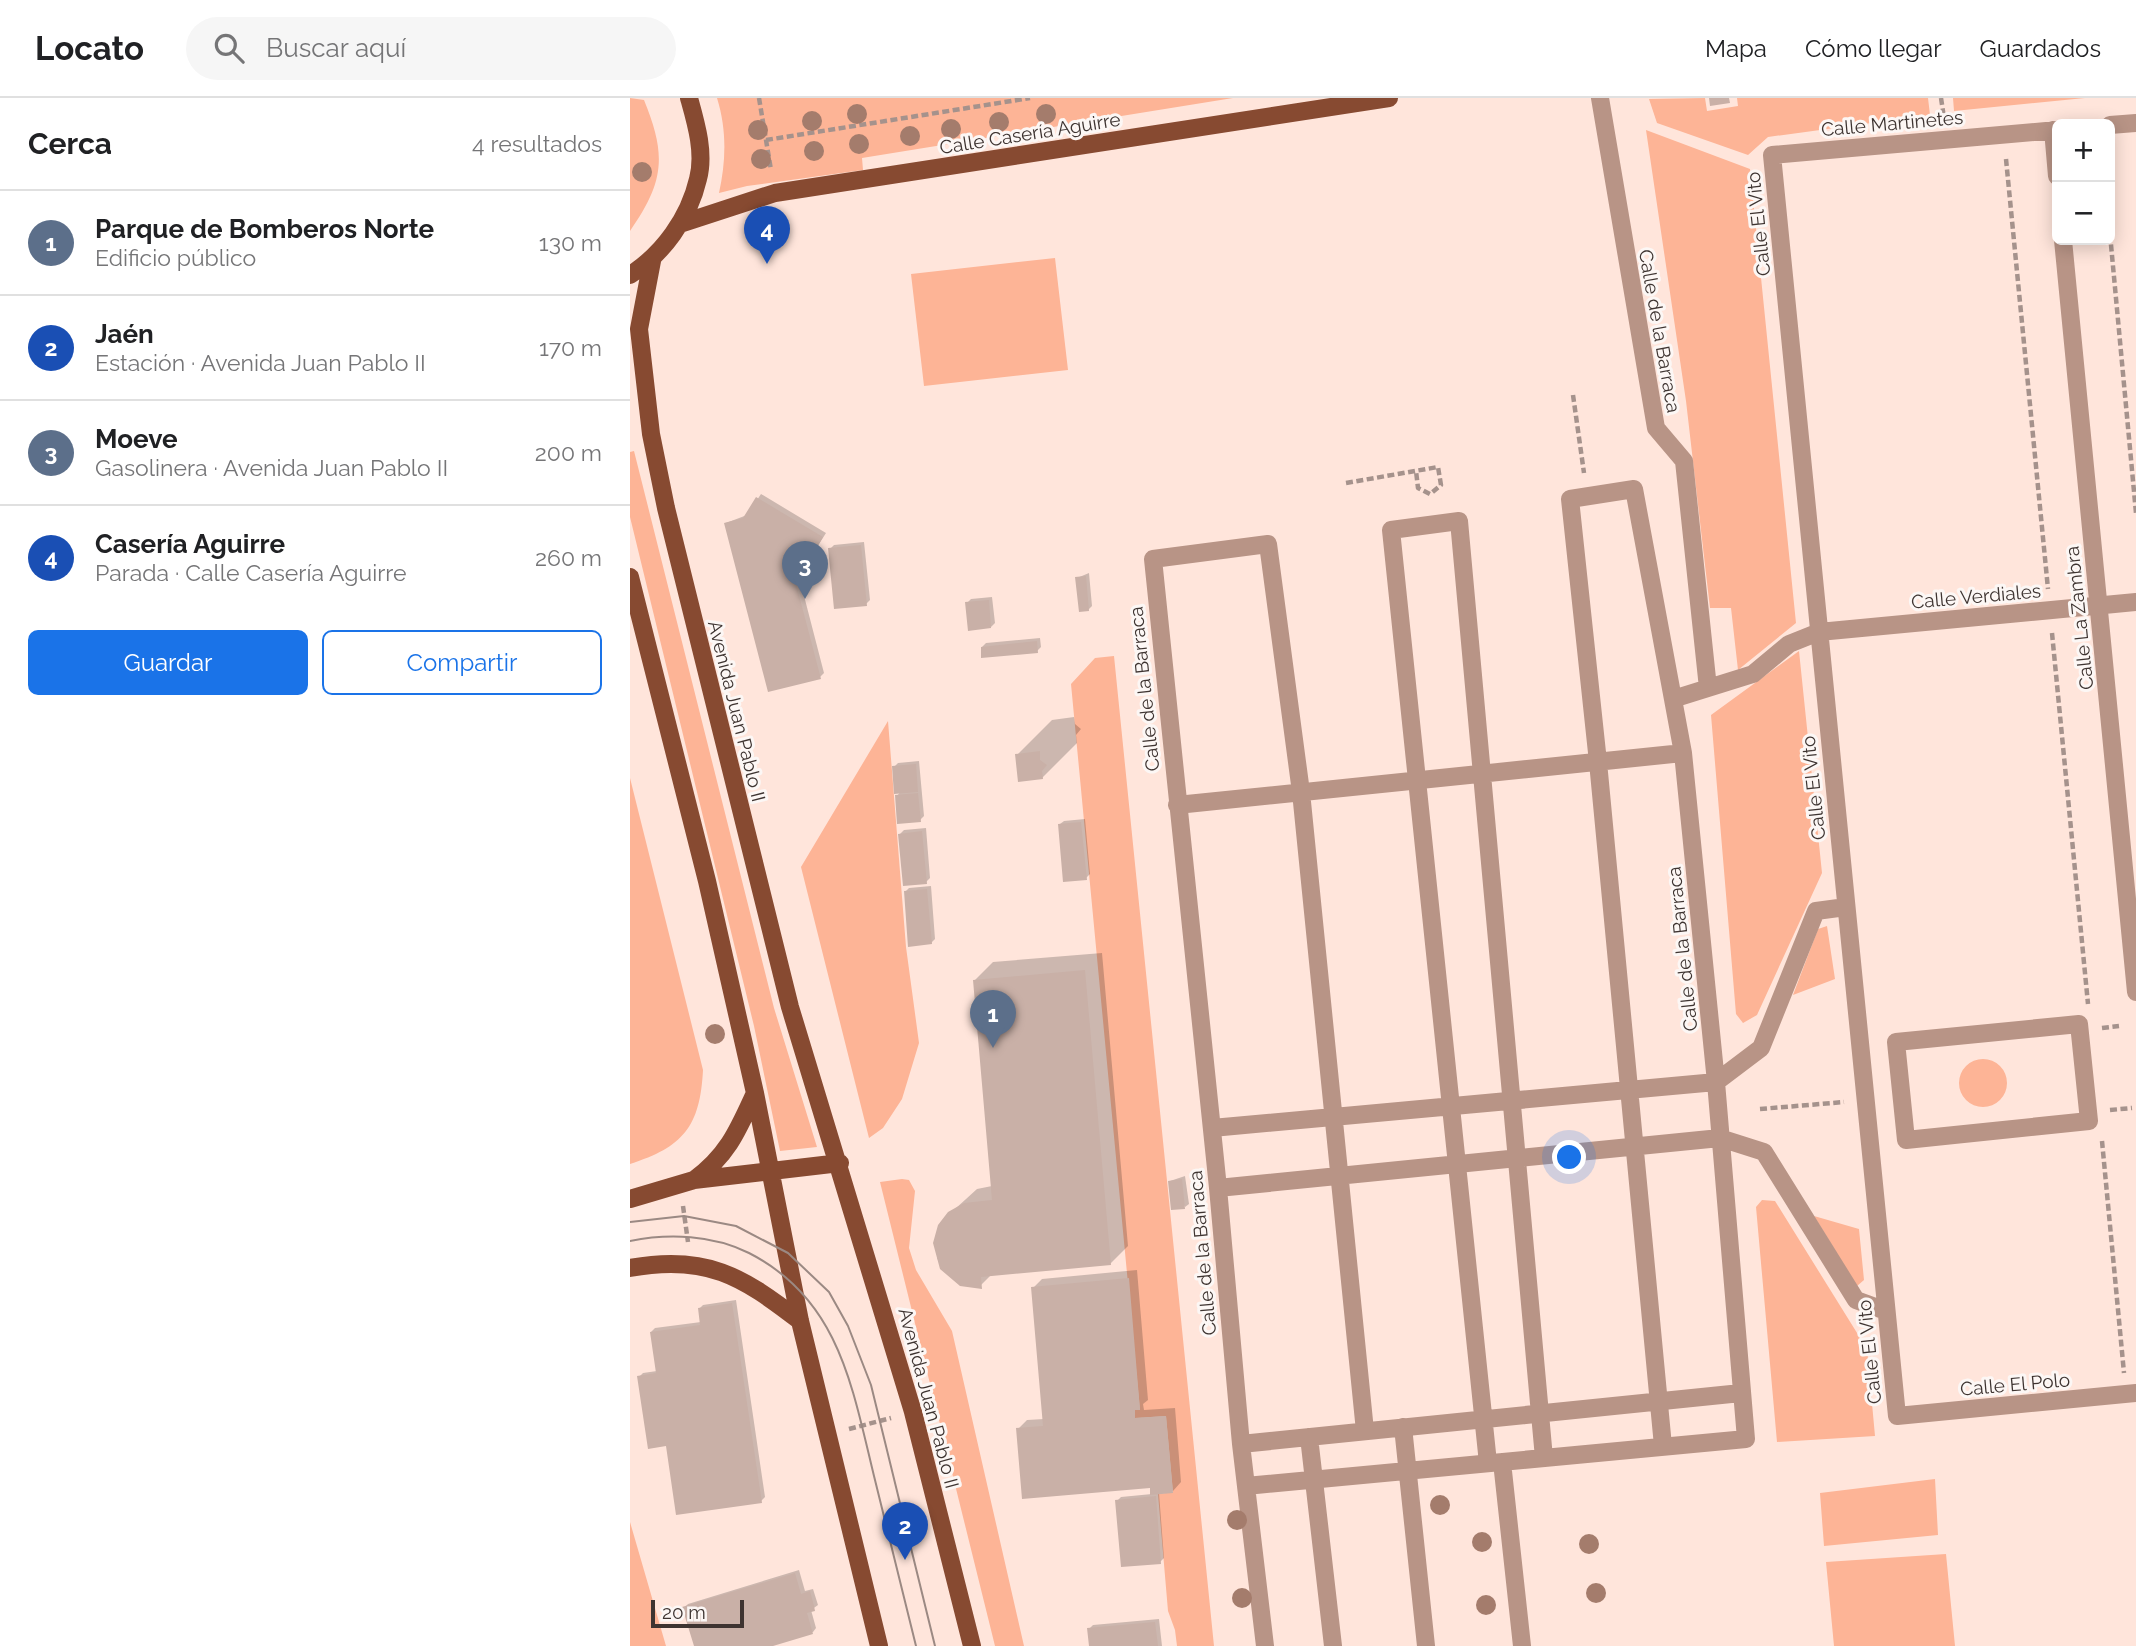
<!DOCTYPE html>
<html lang="es">
<head>
<meta charset="utf-8">
<style>
	:root { --surface:#fff; --page:#f6f6f6; --text:#202124; --muted:#757577; --line:#e0e0e0; --accent:#1a73e8 }
	body { margin:0; font-family:Raleway,sans-serif; background:var(--page); color:var(--text) }
	.controls { position:absolute; right:21px; top:21px; display:grid; overflow:hidden; border-radius:10px; box-shadow:0 4px 18px #0003 }
	.controls button { width:63px; height:63px; display:grid; place-items:center; padding:0; border:0; border-bottom:2px solid var(--line); background:var(--surface); color:var(--text); font:35px sans-serif }
	.scale { position:absolute; left:21px; bottom:18px; width:93px; box-sizing:border-box; padding-left:7px; border:4px solid #3e3431; border-top:0; font-size:19px; line-height:24px; white-space:nowrap; color:#3e3431; -webkit-text-stroke:5px #fcf7f5; paint-order:stroke }
	.you { position:absolute; left:940px; top:1060px; width:24px; height:24px; margin:-18px; border:5px solid #fff; border-radius:50%; background:#1a73e8; box-shadow:0 0 0 10px #1a73e833 }
	.badge { display:grid; place-items:center; width:46px; height:46px; border-radius:50%; background:var(--accent); color:#fff; font-size:23px; font-weight:700 }
	.pin { position:absolute; translate:-50% -58px; filter:drop-shadow(0 2px 4px #0008) }
	.pin::after { content:''; position:absolute; top:37px; width:24px; height:21px; background:inherit; clip-path:polygon(0 0,100% 0,50% 100%) }
	.list { margin:0; padding:0; list-style:none }
	h2 { display:flex; justify-content:space-between; align-items:center; height:91px; margin:0; padding:0 28px; font-size:30px }
	h2 small { font-size:23px; font-weight:400; color:var(--muted) }
	.list li { display:grid; grid-template-columns:46px 1fr auto; gap:21px; align-items:center; box-sizing:border-box; height:105px; padding:0 28px; border-top:2px solid var(--line) }
	.list b { display:block; font-size:26px; white-space:nowrap }
	.list p { margin:0; font-size:23px; white-space:nowrap; color:var(--muted) }
	.list em { font-size:23px; font-style:normal; color:var(--muted) }
	.actions { display:flex; gap:14px; padding:21px 28px }
	.actions a { flex:1; padding:16px 0; border:2px solid var(--accent); border-radius:10px; text-align:center; font-size:24px; color:var(--accent) }
	.actions .main { background:var(--accent); color:#fff }
	.icon { flex:none; width:38px; height:38px; fill:none; stroke:currentColor; stroke-width:2; stroke-linecap:round; stroke-linejoin:round }
	.map { position:relative; flex:none; width:1506px; height:1548px; overflow:hidden }
	header { display:flex; align-items:center; gap:42px; box-sizing:border-box; height:98px; padding:0 35px; background:var(--surface); border-bottom:2px solid var(--line) }
	header strong { font-size:33px }
	nav { display:flex; gap:38px; margin-inline-start:auto; font-size:24px }
	.search { width:490px; height:63px; background:var(--page); display:flex; align-items:center; gap:18px; box-sizing:border-box; padding:0 24px; border-radius:38px; color:var(--muted); font-size:26px }
	main { display:flex }
	aside { flex:1; background:var(--surface) }
	.map>svg:first-child { display:block }
	.green { fill:#fdb496 }
	.shadow { fill:#0003 }
	.building { fill:#c9b0a7 }
	.lines { fill:none; stroke-linecap:round; stroke-linejoin:round }
	.path { stroke:#a5928c; stroke-width:4.5; stroke-dasharray:7 3.5; stroke-linecap:butt }
	.minor { stroke:#b89486; stroke-width:18 }
	.major { stroke:#874a31; stroke-width:18 }
	.tram { stroke:#9b8983; stroke-width:2 }
	.tree { fill:#a47c6c }
	.labels { text-anchor:middle; stroke-width:6; stroke-linejoin:round; paint-order:stroke }
	.street-label { font-size:19px; fill:#3e3431; stroke:#fcf7f5 }
</style>
</head>
<body>
<header>
<strong>Locato</strong>
<div class="search"><svg class="icon" aria-label="search" viewBox="0 0 24 24"><circle cx="10" cy="10" r="6"/><path d="M15 15l6 6"/></svg>Buscar aquí</div>
<nav><a>Mapa</a><a>Cómo llegar</a><a>Guardados</a></nav>
</header>
<main>
<aside>
<h2>Cerca<small>4 resultados</small></h2>
<ul class="list">
<li><span class="badge" style="background:#5c6f8a">1</span><div><b>Parque de Bomberos Norte</b><p>Edificio público</p></div><em>130 m</em></li>
<li><span class="badge" style="background:#1a4fb4">2</span><div><b>Jaén</b><p>Estación · Avenida Juan Pablo II</p></div><em>170 m</em></li>
<li><span class="badge" style="background:#5c6f8a">3</span><div><b>Moeve</b><p>Gasolinera · Avenida Juan Pablo II</p></div><em>200 m</em></li>
<li><span class="badge" style="background:#1a4fb4">4</span><div><b>Casería Aguirre</b><p>Parada · Calle Casería Aguirre</p></div><em>260 m</em></li>
</ul>
<div class="actions"><a class="main">Guardar</a><a>Compartir</a></div>
</aside>
<div class="map">
<svg width="1506" height="1548" viewBox="0 0 1506 1548">
	<rect width="100%" height="100%" fill="#ffe5db"/>
	<path class="green" d="M0,0l14,2c23,56 20,82 -14,131z
		M87,0h516l-371,60 1,12 -116,16 -28,7c7,-32 8,-63 -2,-95z
		M1075,0l2,13 31,-5 -1,-8h191l2,17 -162,22 -20,18 -91,-32 -8,-24z
		M1323,0h132l-131,13z
		M1016,32l104,39 46,454 -58,47 -7,-62h-21l-24,-207z
		M425,160l13,112 -144,16 -13,-112z
		M4,353l140,557 43,139 -37,4 -26,-125 -124,-509v-65z
		M1169,553l23,222 -65,142 -14,8 -7,-9 -25,-299z
		M484,558l100,990h-37l-2,-16 -7,-19 -10,-117 15,-2 -7,-76 -31,2v-8h5l-69,-726 24,-26z
		M258,623l18,226 13,96 -17,56 -19,29 -14,10 -68,-271z
		M0,680l73,292c-3,57 -20,77 -73,94z
		M1197,828l8,53 -42,16 25,-66z
		M1329 985a24 24 0 1 1 48 0a24 24 0 1 1-48 0Z
		M272,1081l7,1 6,11 -6,57 7,22 36,61 72,315h-29l-115,-464z
		M1132,1102l13,1 92,148 8,87 -98,6 -21,-235z
		M1184,1118l45,13 5,51 -7,6z
		M1305,1381l3,56 -114,11 -4,-53z
		M0,1424l36,124h-36z
		M1316,1456l9,92h-121l-8,-84z"/>
	<path class="shadow" d="M131,396l65,39 -17,27 -15,-3 30,116 -4,4 -94,-154 21,-8z
		M234,444l6,58 -4,4 -36,-55 4,-4z
		M459,475l3,33 -4,4 -11,-32z
		M362,499l3,26 -4,4 -24,-24 4,-4z
		M410,540l1,9 -4,4 -55,-4 4,-4z
		M444,619l1,7 6,5 -5,6 1,8 -35,35 -25,-23 35,-35z
		M289,663l5,55 -4,4 -23,-24 4,-5 -7,-24 4,-4z
		M455,721l5,55 -4,4 -26,-54 4,-3z
		M296,730l4,50 -4,4 -26,-48 4,-4z
		M301,788l4,53 -4,4 -26,-51 4,-4z
		M472,855l26,293 -18,18 -118,10 -13,13 -35,-16 -7,-13v-26l7,-13 33,-30 15,-3 -17,-206 18,-18z
		M555,1078l4,28 -4,3 -15,-26z
		M507,1172l11,130 -5,4 1,6 31,-2 6,74 -8,9 -14,2 5,65 -4,4 -43,-61 4,-4 31,-3 -1,-8 -133,-57 9,-9 17,-1 -11,-131 9,-9z
		M106,1202l29,197 -4,4 -94,-57 -28,-67 4,-4 14,-2 -6,-39 4,-4 46,-6 -2,-13 4,-4z
		M169,1472l6,21 8,-2 5,16 -7,5 5,18 -3,4 -46,14h-71l-12,-38 4,-4z
		M529,1521l3,27h-71l-2,-17 4,-4z"/>
	<path class="building" d="M1079,0h20l1,5 -20,3z
		M126,399l67,40 -17,29 -17,-9 32,122 -53,13 -44,-169 19,-5z
		M231,447l6,61 -33,3 -6,-61z
		M456,478l3,35 -10,1 -4,-35z
		M359,502l2,28 -23,3 -3,-29z
		M407,543l1,12 -57,5v-11z
		M410,653v9l7,5 -5,6 1,8 -25,3 -3,-28z
		M286,666l2,28 -24,2 -2,-28z
		M288,695l3,29 -24,2 -2,-29z
		M451,724l6,58 -24,2 -5,-58z
		M292,733l5,53 -24,2 -5,-52z
		M297,791l5,55 -24,3 -4,-56z
		M455,872l26,295 -130,12 1,12 -22,-3 -20,-17 -7,-26 5,-18 10,-13 16,-9 28,-3 -19,-220z
		M552,1081l3,30 -14,1 -3,-29z
		M499,1180l11,132h-5v8l31,-2 7,77 -23,2v-7l-128,11 -6,-71 27,-2 -12,-139z
		M102,1205l30,200 -86,12 -10,-69 -18,3 -11,-73 19,-3 -6,-41 50,-7 -2,-17z
		M526,1398l5,68 -40,3 -6,-67z
		M165,1475l6,21 9,-3 4,15 1,5 -8,2 6,21 -40,12h-79l-12,-39z
		M525,1524l3,24h-69l-2,-18z"/>
	<g class="lines">
		<path class="path" d="M129,0l12,72
			M1311,0l3,20
			M136,42l264,-42
			M1376,61l42,430
			M1480,136l26,279
			M943,297l11,78
			M716,385l92,-16 3,18 -11,9 -12,-6 -2,-17
			M1422,535l36,371
			M1472,930l17,-2
			M1130,1011l84,-7
			M1480,1012l22,-2
			M1472,1043l22,232
			M53,1108l5,36
			M219,1331l42,-11"/>
		<path class="minor" d="M970,0l56,330 28,33 24,227
			M1480,27l26,-2
			M1423,32l4,46
			M1427,32l-285,25 125,1261 239,-23
			M1433,142l73,752
			M1043,601l80,-25 36,-30 30,-12 317,-30
			M547,707l506,-52
			M1449,926l10,97 -183,19 -10,-98z
			M582,1030l504,-46 45,-34 55,-137 30,-4
			M588,1090l502,-50 44,14 92,148 30,11
			M773,1329l23,219
			M679,1339l24,209
			M611,1346l500,-51
			M872,1364l20,184
			M858,1365l-97,-933 68,-9 85,937
			M616,1388l500,-47 -30,-357 -33,-329 -49,-264 -64,10 28,263 65,684
			M635,1548l-24,-202 -23,-256 -65,-629 115,-15 33,248 64,639"/>
		<path class="major" d="M50,126l95,-31 614,-95
			M22,163l-13,68 12,105 15,74 124,499 123,405 59,234
			M0,177c33,-21 59,-57 68,-96 7,-26 -2,-56 -9,-81
			M0,479l77,304 48,212 45,228 79,325
			M64,1082c34,-25 44,-50 61,-87
			M0,1101l64,-19 146,-17
			M0,1170c76,-14 112,8 170,53"/>
		<path class="tram" d="M0,1124l54,-6 52,10 52,27 41,39 19,34 23,59 64,261
			M0,1143c39,-8 83,-6 119,12 90,46 103,133 125,223 14,56 28,113 42,170"/>
	</g>
	<g class="tree">
		<circle cx="227" cy="16" r="10"/>
		<circle cx="416" cy="16" r="10"/>
		<circle cx="182" cy="23" r="10"/>
		<circle cx="369" cy="24" r="10"/>
		<circle cx="321" cy="31" r="10"/>
		<circle cx="128" cy="32" r="10"/>
		<circle cx="280" cy="38" r="10"/>
		<circle cx="229" cy="46" r="10"/>
		<circle cx="184" cy="53" r="10"/>
		<circle cx="131" cy="61" r="10"/>
		<circle cx="12" cy="74" r="10"/>
		<circle cx="85" cy="936" r="10"/>
		<circle cx="810" cy="1407" r="10"/>
		<circle cx="607" cy="1422" r="10"/>
		<circle cx="852" cy="1444" r="10"/>
		<circle cx="959" cy="1446" r="10"/>
		<circle cx="966" cy="1495" r="10"/>
		<circle cx="612" cy="1500" r="10"/>
		<circle cx="856" cy="1507" r="10"/>
	</g>
	<g class="labels">
		<g class="street-label">
			<text transform="translate(1262 25) rotate(-5)" y="7">Calle Martinetes</text>
			<text transform="translate(400 35) rotate(-9)" y="7">Calle Casería Aguirre</text>
			<text transform="translate(1128 126) rotate(-96)" y="7">Calle El Vito</text>
			<text transform="translate(1030 233) rotate(80)" y="7">Calle de la Barraca</text>
			<text transform="translate(1346 498) rotate(-5)" y="7">Calle Verdiales</text>
			<text transform="translate(1449 520) rotate(-96)" y="7">Calle La Zambra</text>
			<text transform="translate(514 591) rotate(-96)" y="7">Calle de la Barraca</text>
			<text transform="translate(107 613) rotate(76)" y="7">Avenida Juan Pablo II</text>
			<text transform="translate(1183 690) rotate(-96)" y="7">Calle El Vito</text>
			<text transform="translate(1052 851) rotate(-96)" y="7">Calle de la Barraca</text>
			<text transform="translate(572 1155) rotate(-95)" y="7">Calle de la Barraca</text>
			<text transform="translate(1239 1254) rotate(-96)" y="7">Calle El Vito</text>
			<text transform="translate(1385 1286) rotate(-5)" y="7">Calle El Polo</text>
			<text transform="translate(299 1300) rotate(75)" y="7">Avenida Juan Pablo II</text>
		</g>
	</g>
</svg>
<div class="controls">
<button>+</button>
<button>−</button>
</div>
<div class="scale">20 m</div>
<div class="you"></div>
<div class="pin badge" style="left:363px;top:950px;background:#5c6f8a">1</div>
<div class="pin badge" style="left:275px;top:1462px;background:#1a4fb4">2</div>
<div class="pin badge" style="left:175px;top:501px;background:#5c6f8a">3</div>
<div class="pin badge" style="left:137px;top:166px;background:#1a4fb4">4</div>
</div>
</main>
</body>
</html>
